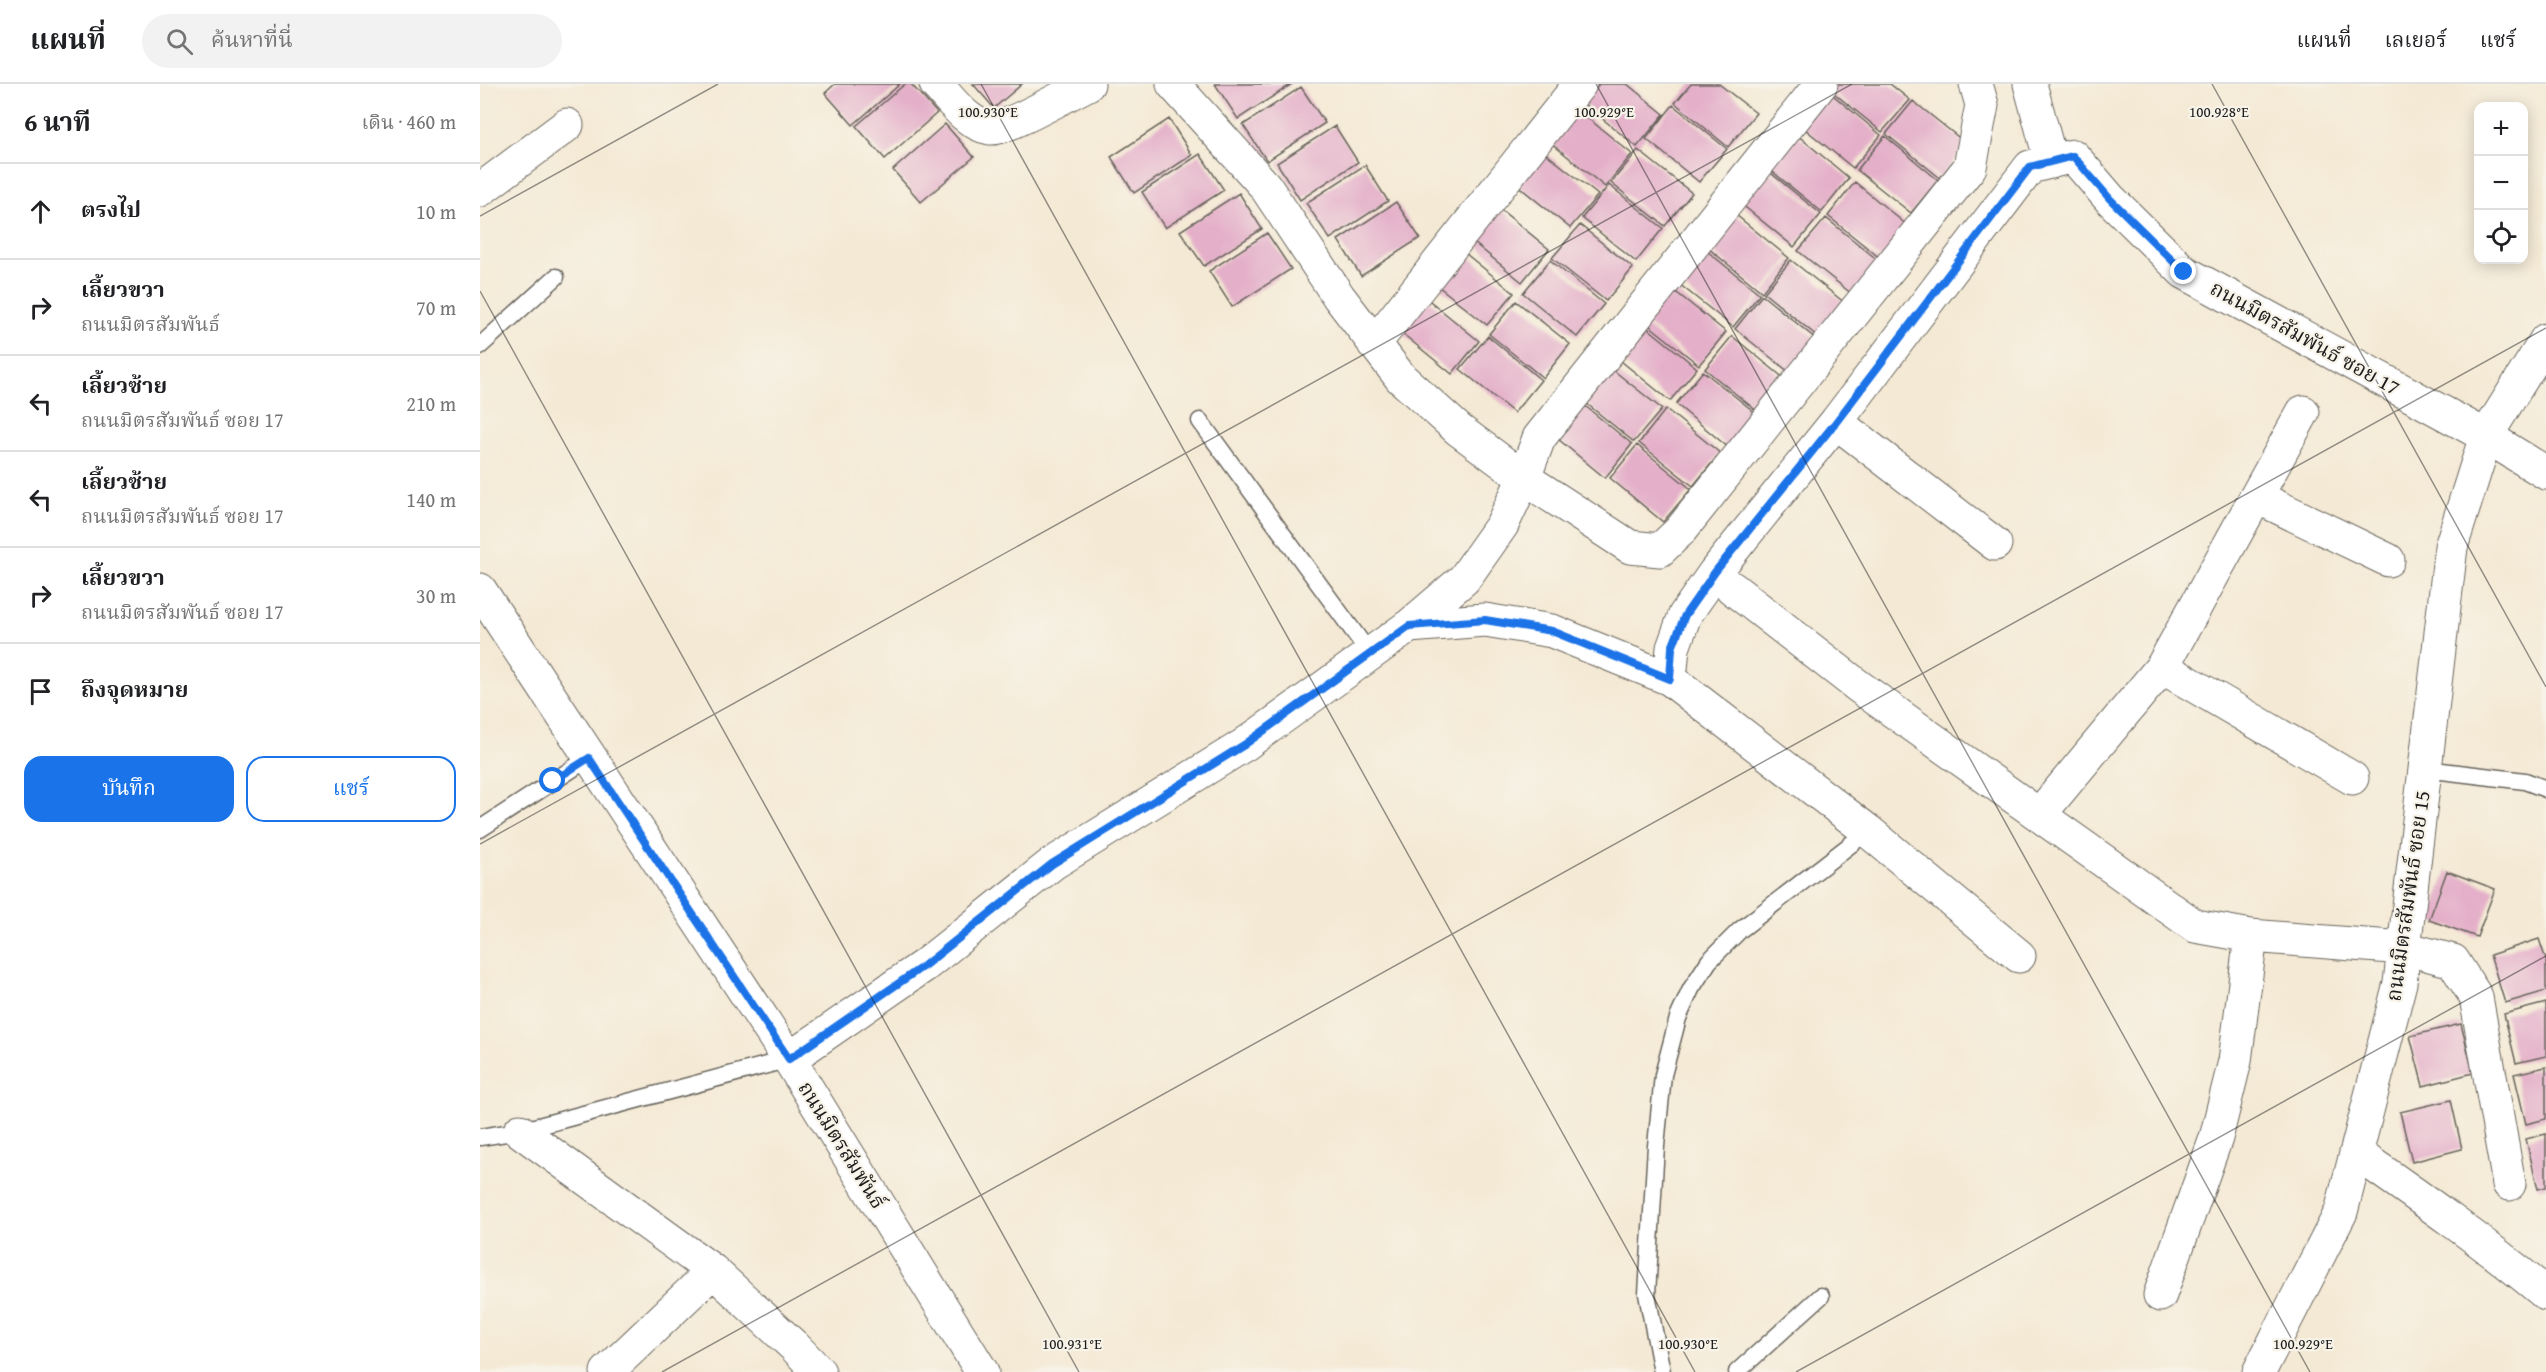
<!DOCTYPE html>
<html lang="th">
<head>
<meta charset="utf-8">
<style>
	:root { --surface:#fff; --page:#f2f2f2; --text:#202124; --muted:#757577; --line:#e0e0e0; --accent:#1a73e8 }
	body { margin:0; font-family:"Gentium Book Plus","Noto Serif Thai",serif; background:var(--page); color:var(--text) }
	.controls { position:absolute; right:18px; top:18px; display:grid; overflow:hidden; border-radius:12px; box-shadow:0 3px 15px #0003 }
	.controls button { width:54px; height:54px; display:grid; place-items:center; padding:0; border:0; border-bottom:2px solid var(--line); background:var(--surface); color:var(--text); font:30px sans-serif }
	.stop { position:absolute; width:18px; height:18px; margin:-14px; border:4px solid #1a73e8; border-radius:50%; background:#fff }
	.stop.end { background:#1a73e8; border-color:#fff; box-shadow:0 2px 6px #0008 }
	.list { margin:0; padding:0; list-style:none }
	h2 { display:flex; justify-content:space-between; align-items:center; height:78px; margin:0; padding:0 24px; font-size:26px }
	h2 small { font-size:20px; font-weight:400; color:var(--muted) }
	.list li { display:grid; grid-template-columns:39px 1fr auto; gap:18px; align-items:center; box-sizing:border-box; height:96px; padding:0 24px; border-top:2px solid var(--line) }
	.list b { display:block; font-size:22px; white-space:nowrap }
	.list p { margin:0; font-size:20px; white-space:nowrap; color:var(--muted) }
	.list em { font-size:20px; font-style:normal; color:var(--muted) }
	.actions { display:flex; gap:12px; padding:18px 24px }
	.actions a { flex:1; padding:14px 0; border:2px solid var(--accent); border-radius:18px; text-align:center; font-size:21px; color:var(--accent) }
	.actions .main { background:var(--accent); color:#fff }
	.icon { flex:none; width:33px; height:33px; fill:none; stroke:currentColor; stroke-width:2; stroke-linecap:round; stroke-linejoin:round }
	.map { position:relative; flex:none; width:2066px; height:1288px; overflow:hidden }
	header { display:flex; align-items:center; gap:36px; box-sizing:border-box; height:84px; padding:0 30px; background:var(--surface); border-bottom:2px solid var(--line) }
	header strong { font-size:28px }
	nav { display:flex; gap:33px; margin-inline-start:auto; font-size:21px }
	.search { width:420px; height:54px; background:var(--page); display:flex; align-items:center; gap:15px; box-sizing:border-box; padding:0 21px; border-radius:33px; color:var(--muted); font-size:22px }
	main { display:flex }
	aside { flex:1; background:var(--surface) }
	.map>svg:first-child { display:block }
	.building { fill:#e4b0c9 }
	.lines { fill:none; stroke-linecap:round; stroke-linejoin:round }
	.service-casing { stroke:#68645c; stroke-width:19 }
	.minor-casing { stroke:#68645c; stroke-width:35 }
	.tertiary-casing { stroke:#68645c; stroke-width:35 }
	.service { stroke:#fff; stroke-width:16 }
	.minor { stroke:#fff; stroke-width:33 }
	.tertiary { stroke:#fff; stroke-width:33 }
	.route { stroke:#1a73e8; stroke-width:8 }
	.ticks { fill:none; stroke:#1c1c1c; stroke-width:1.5; stroke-opacity:0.45 }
	.labels { text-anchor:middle; stroke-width:4.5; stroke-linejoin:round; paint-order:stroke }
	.street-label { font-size:21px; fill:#1c1c1c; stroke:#f7f3e8 }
	.ticks-label { font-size:15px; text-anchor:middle; fill:#1c1c1c; stroke:#f7f3e8; stroke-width:4.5; stroke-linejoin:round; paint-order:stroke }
</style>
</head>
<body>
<header>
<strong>แผนที่</strong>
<div class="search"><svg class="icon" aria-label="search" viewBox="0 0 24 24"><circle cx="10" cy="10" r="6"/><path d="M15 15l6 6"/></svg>ค้นหาที่นี่</div>
<nav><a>แผนที่</a><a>เลเยอร์</a><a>แชร์</a></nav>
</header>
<main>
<aside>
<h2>6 นาที<small>เดิน · 460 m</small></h2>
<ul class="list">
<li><svg class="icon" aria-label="ahead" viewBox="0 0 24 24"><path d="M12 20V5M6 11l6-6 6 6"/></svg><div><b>ตรงไป</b></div><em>10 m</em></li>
<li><svg class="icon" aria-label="right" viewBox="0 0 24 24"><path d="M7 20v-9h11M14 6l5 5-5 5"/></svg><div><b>เลี้ยวขวา</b><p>ถนนมิตรสัมพันธ์</p></div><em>70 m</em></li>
<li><svg class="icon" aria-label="left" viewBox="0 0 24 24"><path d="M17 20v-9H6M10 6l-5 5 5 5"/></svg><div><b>เลี้ยวซ้าย</b><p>ถนนมิตรสัมพันธ์ ซอย 17</p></div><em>210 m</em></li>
<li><svg class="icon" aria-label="left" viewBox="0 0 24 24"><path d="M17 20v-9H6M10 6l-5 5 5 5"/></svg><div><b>เลี้ยวซ้าย</b><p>ถนนมิตรสัมพันธ์ ซอย 17</p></div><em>140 m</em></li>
<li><svg class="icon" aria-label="right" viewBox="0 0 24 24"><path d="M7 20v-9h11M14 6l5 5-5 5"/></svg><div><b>เลี้ยวขวา</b><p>ถนนมิตรสัมพันธ์ ซอย 17</p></div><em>30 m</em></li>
<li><svg class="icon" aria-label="arrive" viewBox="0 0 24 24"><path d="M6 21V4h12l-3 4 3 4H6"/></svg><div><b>ถึงจุดหมาย</b></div></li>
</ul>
<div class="actions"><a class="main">บันทึก</a><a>แชร์</a></div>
</aside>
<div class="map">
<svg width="2066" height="1288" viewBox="0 0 2066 1288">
	<rect width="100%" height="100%" fill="#f7f3e8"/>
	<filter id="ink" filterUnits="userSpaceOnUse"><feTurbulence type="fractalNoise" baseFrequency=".0167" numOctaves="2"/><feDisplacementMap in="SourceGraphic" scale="12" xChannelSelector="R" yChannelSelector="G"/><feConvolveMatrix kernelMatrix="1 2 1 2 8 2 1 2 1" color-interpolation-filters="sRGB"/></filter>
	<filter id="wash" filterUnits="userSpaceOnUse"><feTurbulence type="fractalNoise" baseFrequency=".008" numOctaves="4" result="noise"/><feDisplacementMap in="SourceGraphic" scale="24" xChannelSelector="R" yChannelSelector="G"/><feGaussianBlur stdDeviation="1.35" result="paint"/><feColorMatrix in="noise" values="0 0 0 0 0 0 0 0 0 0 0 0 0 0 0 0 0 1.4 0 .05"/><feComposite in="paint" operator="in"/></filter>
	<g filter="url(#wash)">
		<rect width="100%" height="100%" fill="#f4e9d4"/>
		<g id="blocks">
			<path class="building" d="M355,0h65l-47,41 -28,-32z
				M425,0h6l26,29 -52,46 -29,-33z
				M493,0h49l-28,24z
				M735,0h77l-54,35z
				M1119,0h28l37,30 -27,33 -54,-44z
				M1211,0h28l37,29 -28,34 -53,-44z
				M1353,0h57l20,16 -28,32 -53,-43z
				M821,3l24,36 -58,38 -24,-36z
				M1348,7l53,44 -28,33 -53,-43z
				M1433,17l54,43 -27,34 -54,-44z
				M1193,21l54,44 -28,33 -53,-43z
				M1098,26l54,44 -27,33 -54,-44z
				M689,35l23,36 -58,38 -23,-36z
				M465,40l29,33 -53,45 -28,-32z
				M855,42l23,36 -58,38 -23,-37z
				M1316,50l53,44 -27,34 -54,-44z
				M1405,52l53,44 -27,33 -54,-43z
				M1158,66l54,43 -27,33 -54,-43z
				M1064,68l54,43 -28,33 -53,-43z
				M720,70l24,36 -59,38 -23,-36z
				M885,81l23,36 -58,38 -24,-36z
				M1287,86l54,44 -27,33 -54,-44z
				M1375,98l53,44 -27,33 -53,-43z
				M1129,101l54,43 -27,34 -54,-44z
				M759,109l23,36 -58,37 -24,-35z
				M916,118l24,36 -59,38 -23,-36z
				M1015,121l54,44 -27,33 -54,-44z
				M1256,131l53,43 -27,34 -54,-44z
				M1346,134l53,43 -27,33 -54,-43z
				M1100,141l53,43 -27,33 -54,-43z
				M787,149l24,36 -59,38 -23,-36z
				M980,165l54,44 -27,32 -54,-43z
				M1227,167l53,43 -27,33 -54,-43z
				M1070,176l54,44 -27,33 -54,-44z
				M1311,176l54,43 -28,33 -53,-43z
				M1192,205l54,43 -27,33 -54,-43z
				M1282,211l54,44 -27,33 -54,-43z
				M945,213l54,44 -27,33 -54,-44z
				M1036,217l54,43 -27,34 -54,-44z
				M1164,241l53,43 -27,33 -54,-44z
				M1008,252l53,44 -27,33 -54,-44z
				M1252,252l53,43 -27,33 -53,-43z
				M1128,282l54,43 -28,33 -53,-43z
				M1223,287l54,43 -28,34 -53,-44z
				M1099,317l53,43 -27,34 -53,-44z
				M1186,325l54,44 -27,33 -54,-43z
				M1157,361l54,44 -28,33 -53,-44z
				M1967,787l48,18 -18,48 -48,-17z
				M2059,855l7,21v31l-41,12 -15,-48z
				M2066,919v53l-30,7 -12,-49z
				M1981,940l12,49 -50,13 -13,-50z
				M2066,983v52l-20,5 -12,-50z
				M1971,1016l11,49 -50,13 -12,-50z
				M2066,1050v53l-8,2 -12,-50z"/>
		</g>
	</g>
	<g filter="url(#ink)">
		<use href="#blocks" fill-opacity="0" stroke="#68645c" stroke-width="1.5"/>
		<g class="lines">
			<g class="service-casing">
				<path id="service" d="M0,262l76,-69
					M720,337l170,233
					M1945,685l100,12 21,8
					M0,745l109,-71
					M0,1053l40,-6 269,-72
					M1182,1288l-15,-78 9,-148 7,-71 15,-57 13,-29 18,-28 31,-31 128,-99
					M1257,1288l84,-76"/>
			</g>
			<g class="minor-casing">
				<path id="minor" d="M456,0c15,16 31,40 54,44 14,3 81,-36 98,-44
					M693,0l92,102 74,111 62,81 58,52 65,48 106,69 30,3 20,-19 290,-364 12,-62 -6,-21
					M1550,0l21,78
					M0,106l87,-65
					M894,260l206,-260
					M1356,338l159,122
					M1777,413l131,63
					M1252,504l126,98 337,240 56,10 153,12 49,13 23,36 33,187
					M929,542l55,-47 38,-54 22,-47 15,-40 282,-354
					M1682,583l190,111
					M1190,595l198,152 151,125
					M1560,730l122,-147 141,-255
					M309,975l136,-94 127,-101 192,-119 165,-119 76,-6 67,11 118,48 3,-31 12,-33 30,-43 121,-150 194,-255 43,-11 37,43 74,73 302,164 60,37
					M40,1047l193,140 82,76 24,25
					M1876,1069c65,45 129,90 190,141
					M1680,1211l56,-157 19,-77 16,-125
					M127,1288l106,-101
					M1779,1288l82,-160 59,-229 51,-436 35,-111 60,-96"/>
			</g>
			<g class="tertiary-casing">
				<path id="tertiary" d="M0,506l309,469 193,313"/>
			</g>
			<use href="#service" class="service"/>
			<use href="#minor" class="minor"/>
			<use href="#tertiary" class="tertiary"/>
		</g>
	</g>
	<g class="lines" filter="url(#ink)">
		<path class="route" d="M73,697l36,-23 200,301 136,-94 127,-101 192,-119 165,-119 76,-6 67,11 118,48 2,-31 13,-33 30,-43 121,-150 194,-255 43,-11 37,43 74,73"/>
	</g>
	<path class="ticks" d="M501,0l714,1288M1116,0l714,1288M1732,0l334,603M0,132l238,-132M0,207l599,1081M0,760l1372,-760M182,1288l1884,-1044M1316,1288l750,-416"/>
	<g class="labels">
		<g class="street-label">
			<text transform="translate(1825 254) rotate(29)" y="7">ถนนมิตรสัมพันธ์ ซอย 17</text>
			<text transform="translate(1928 812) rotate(-82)" y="7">ถนนมิตรสัมพันธ์ ซอย 15</text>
			<text transform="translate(362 1061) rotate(58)" y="7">ถนนมิตรสัมพันธ์</text>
		</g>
	</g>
	<g class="ticks-label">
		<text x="508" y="33">100.930°E</text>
		<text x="1124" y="33">100.929°E</text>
		<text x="1739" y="33">100.928°E</text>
		<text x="592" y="1265">100.931°E</text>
		<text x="1208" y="1265">100.930°E</text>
		<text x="1823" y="1265">100.929°E</text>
	</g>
</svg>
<div class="controls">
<button>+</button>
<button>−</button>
<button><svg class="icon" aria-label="locate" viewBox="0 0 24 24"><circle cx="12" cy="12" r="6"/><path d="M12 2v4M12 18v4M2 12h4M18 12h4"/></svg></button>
</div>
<div class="stop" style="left:73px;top:697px"></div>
<div class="stop end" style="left:1704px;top:188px"></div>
</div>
</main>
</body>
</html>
